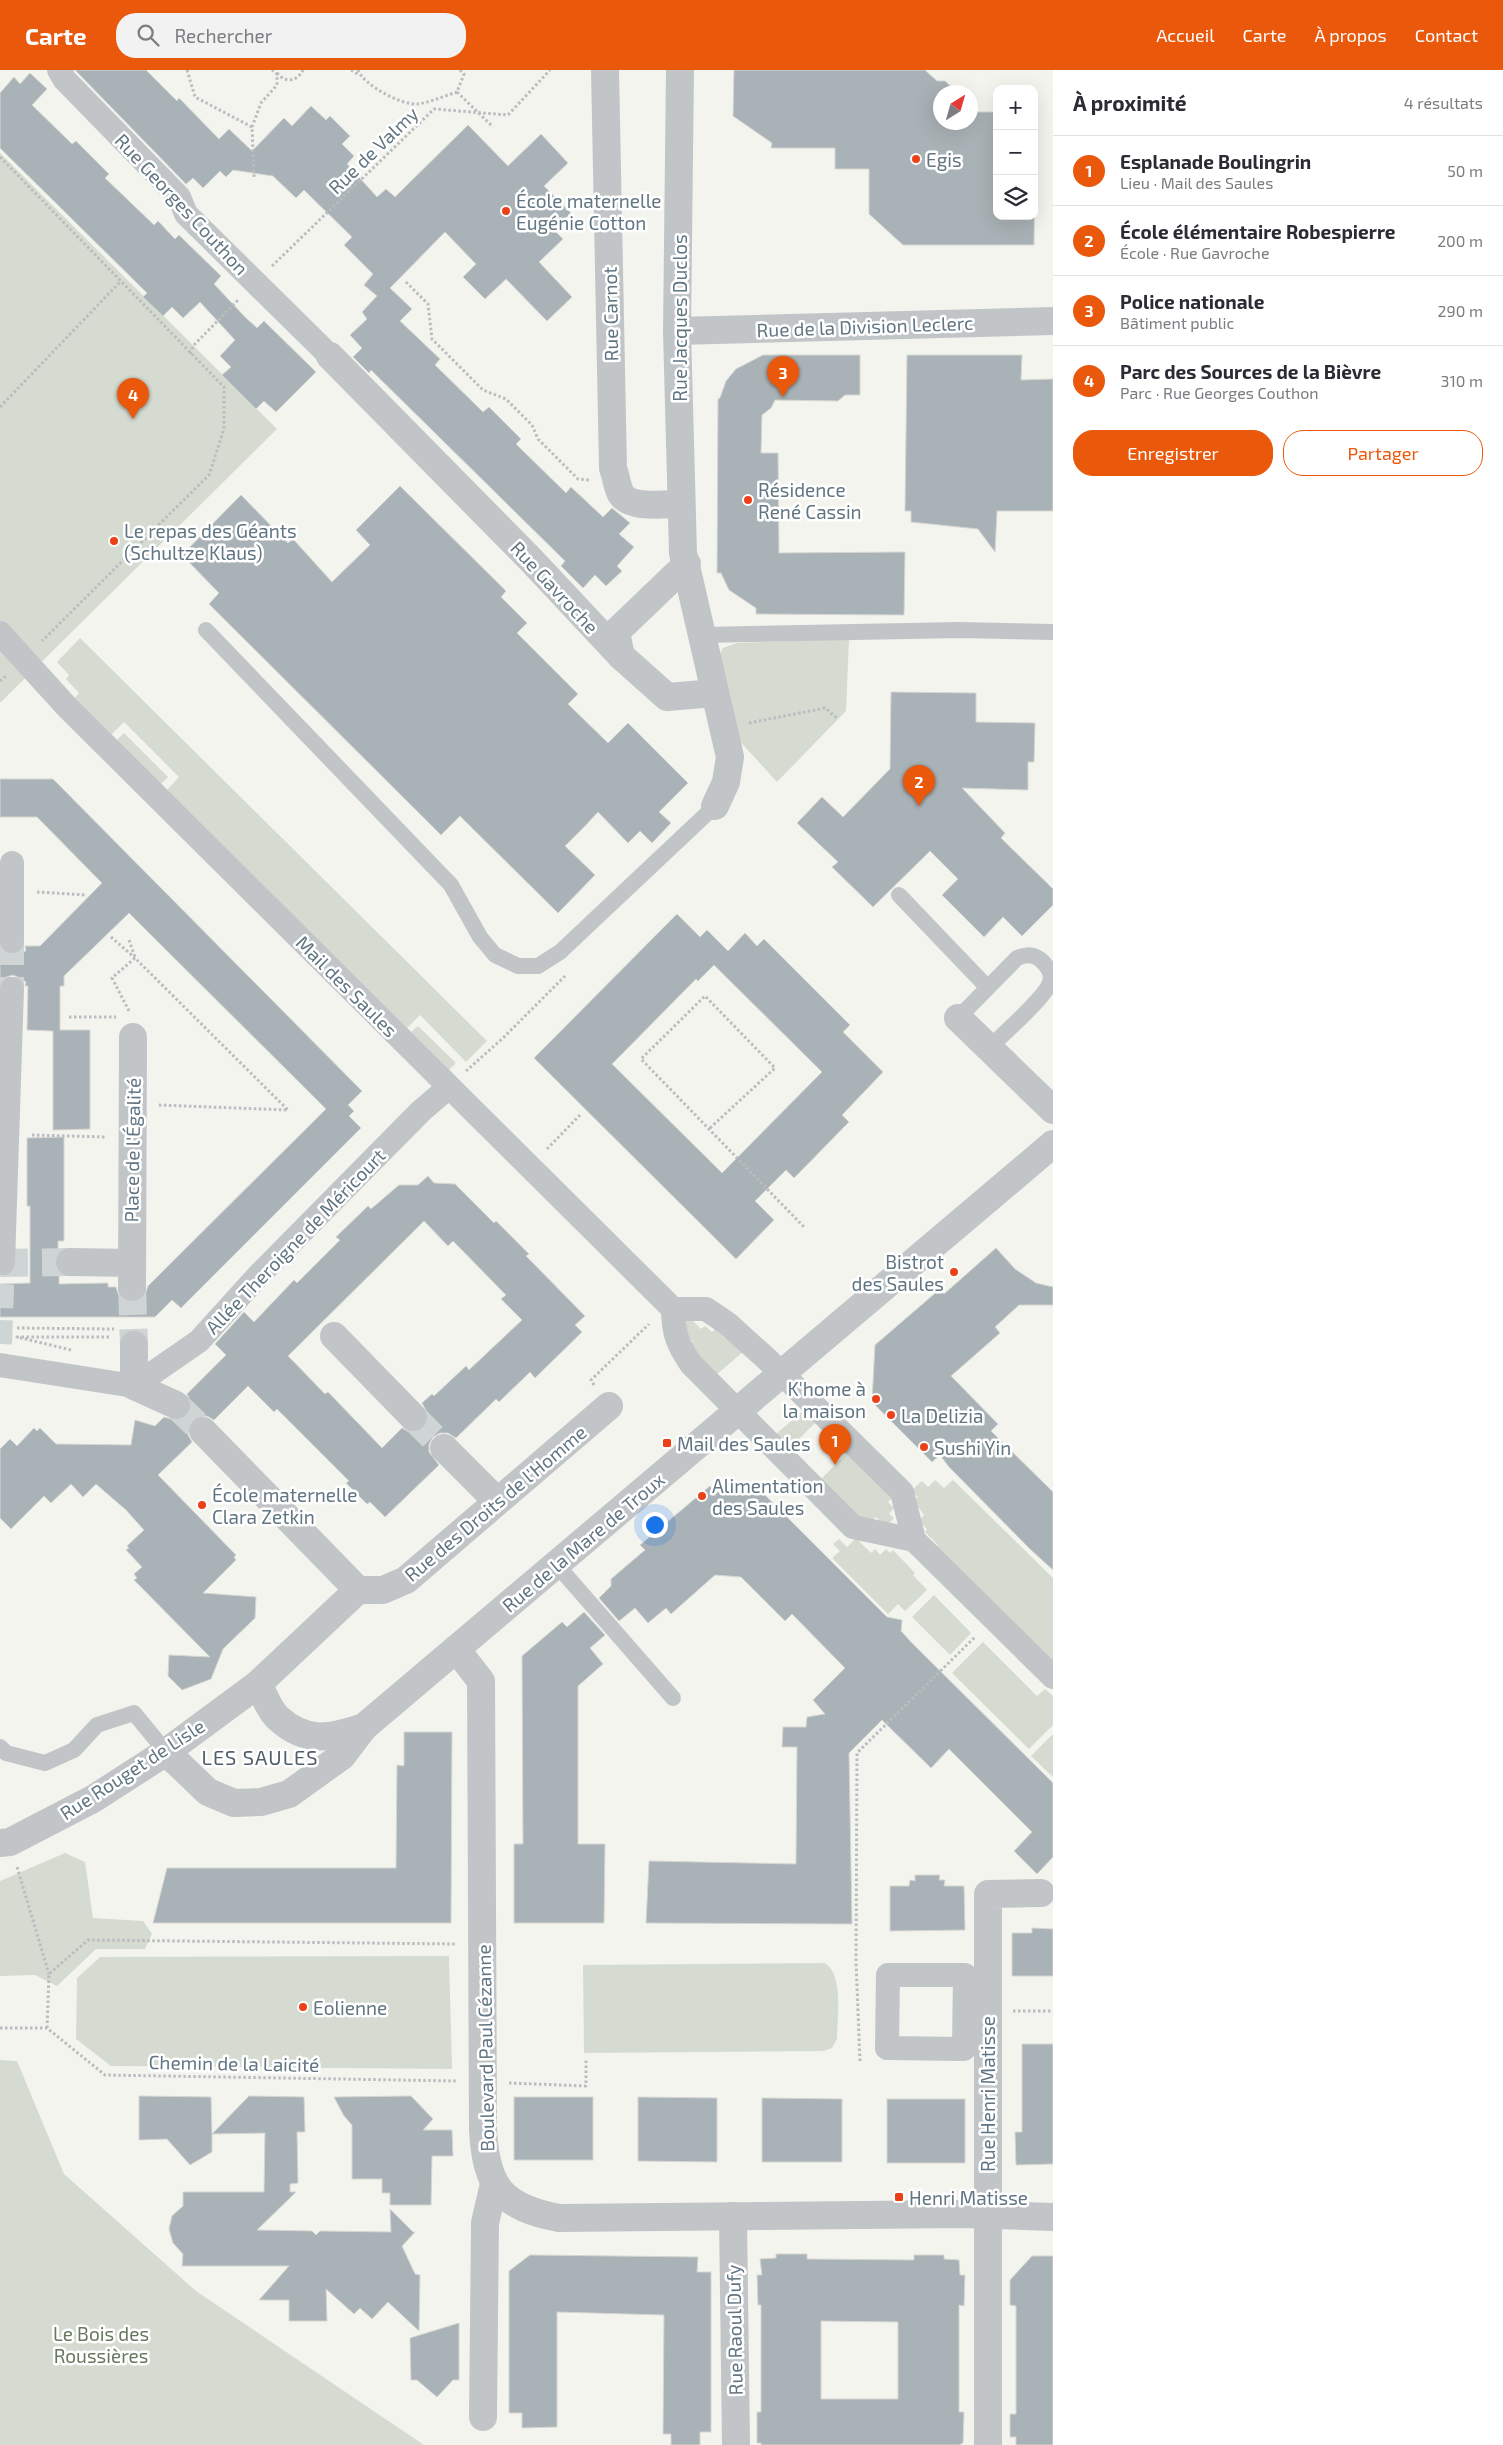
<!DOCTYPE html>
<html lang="fr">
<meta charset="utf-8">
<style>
:root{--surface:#fff;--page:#f2f2f3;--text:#2b2b33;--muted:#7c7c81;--line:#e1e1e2;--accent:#ea580c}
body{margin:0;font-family:"Exo 2",sans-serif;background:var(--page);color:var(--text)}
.controls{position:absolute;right:15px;top:15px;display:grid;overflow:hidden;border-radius:10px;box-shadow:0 5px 20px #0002}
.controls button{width:45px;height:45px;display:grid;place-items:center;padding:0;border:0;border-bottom:1px solid var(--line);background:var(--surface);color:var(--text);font:25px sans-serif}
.compass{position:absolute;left:933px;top:15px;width:45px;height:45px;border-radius:50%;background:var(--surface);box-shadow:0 5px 20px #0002;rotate:37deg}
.you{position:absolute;left:654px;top:1454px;width:18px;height:18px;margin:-12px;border:4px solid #fff;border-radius:50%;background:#1a73e8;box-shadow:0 0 0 8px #1a73e833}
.badge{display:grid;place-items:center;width:32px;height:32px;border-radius:50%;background:var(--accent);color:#fff;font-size:16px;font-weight:700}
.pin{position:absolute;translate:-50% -41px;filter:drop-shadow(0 1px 2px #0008)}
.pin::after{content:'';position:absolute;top:26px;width:18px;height:15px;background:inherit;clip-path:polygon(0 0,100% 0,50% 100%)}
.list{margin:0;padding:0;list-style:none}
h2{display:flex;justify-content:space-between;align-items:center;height:65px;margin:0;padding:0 20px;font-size:21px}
h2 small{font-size:16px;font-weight:400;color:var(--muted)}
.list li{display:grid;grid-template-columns:32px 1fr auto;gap:15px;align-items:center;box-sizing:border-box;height:70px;padding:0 20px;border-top:1px solid var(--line)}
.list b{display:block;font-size:19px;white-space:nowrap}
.list p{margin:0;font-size:16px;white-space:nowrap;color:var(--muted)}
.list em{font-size:16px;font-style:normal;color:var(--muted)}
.actions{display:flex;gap:10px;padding:15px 20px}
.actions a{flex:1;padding:11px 0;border:1px solid var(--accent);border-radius:20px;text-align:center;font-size:18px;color:var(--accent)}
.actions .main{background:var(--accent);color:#fff}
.icon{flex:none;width:28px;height:28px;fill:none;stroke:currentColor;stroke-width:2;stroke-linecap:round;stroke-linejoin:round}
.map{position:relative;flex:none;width:1053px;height:2375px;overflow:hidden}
header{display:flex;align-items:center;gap:30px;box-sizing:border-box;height:70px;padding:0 25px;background:var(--accent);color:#fff}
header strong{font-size:24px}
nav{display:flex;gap:28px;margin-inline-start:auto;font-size:18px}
.search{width:350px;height:45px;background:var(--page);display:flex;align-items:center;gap:12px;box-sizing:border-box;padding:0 18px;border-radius:20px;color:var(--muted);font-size:19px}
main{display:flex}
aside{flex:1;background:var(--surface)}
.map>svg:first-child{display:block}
.green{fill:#d5dbd0}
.building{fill:#a9b2b6;stroke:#d5d5d2;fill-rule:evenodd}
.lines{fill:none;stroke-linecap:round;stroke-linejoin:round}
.pedestrian-tunnel{stroke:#cfd4d4;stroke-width:24;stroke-dasharray:24 12;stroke-linecap:butt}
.minor-tunnel{stroke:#cfd4d4;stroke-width:28;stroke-dasharray:28 14;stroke-linecap:butt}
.path{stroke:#babdbf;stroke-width:3;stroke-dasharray:2.5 2.5;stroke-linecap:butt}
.service{stroke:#c1c5c8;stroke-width:16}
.pedestrian{stroke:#c1c5c8;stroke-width:24}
.minor{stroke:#c1c5c8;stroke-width:28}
.poi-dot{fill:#ec4118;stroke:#fff;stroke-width:2}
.labels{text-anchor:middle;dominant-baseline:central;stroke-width:5;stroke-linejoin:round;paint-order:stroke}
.street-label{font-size:19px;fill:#617582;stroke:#fff}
.poi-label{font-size:19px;fill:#617582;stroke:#fff;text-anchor:start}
.park-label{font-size:19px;fill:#667960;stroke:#fff}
.neighbourhood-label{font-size:20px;letter-spacing:1px;fill:#505e67;stroke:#fff}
</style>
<header>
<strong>Carte</strong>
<div class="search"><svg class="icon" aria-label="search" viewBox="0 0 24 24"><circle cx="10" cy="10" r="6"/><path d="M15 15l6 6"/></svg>Rechercher</div>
<nav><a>Accueil</a><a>Carte</a><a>À propos</a><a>Contact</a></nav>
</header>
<main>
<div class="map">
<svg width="1053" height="2375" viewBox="0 0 1053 2375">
<rect width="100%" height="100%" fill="#f4f4ef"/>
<g class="green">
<polygon points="0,83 277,359 0,633"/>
<polygon points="80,568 487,971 466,992 420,945 407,958 167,720 179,707 124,652 111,665 74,629 79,623 66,609 69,605 57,592"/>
<polygon points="849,569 846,641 777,712 735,666 718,587 723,578 737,573"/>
<polygon points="124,663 168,707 160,715 116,671"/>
<polygon points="418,956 456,993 449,1000 411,962"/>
<polygon points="687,1245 701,1259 705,1256 712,1262 716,1258 724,1267 728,1264 744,1281 715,1306 688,1276 693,1272 678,1254"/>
<polygon points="805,1339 817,1351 789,1379 775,1365"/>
<polygon points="848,1382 893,1427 888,1432 894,1438 889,1444 894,1448 886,1457 876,1447 870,1452 865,1447 861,1450 820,1410"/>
<polygon points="935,1410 944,1418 953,1410 1053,1508 1053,1592 936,1477 938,1475 925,1462 927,1459 919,1451 924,1445 914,1431 918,1427 911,1421 922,1411 928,1417"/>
<polygon points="856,1468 871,1483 875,1479 880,1485 886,1479 890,1483 893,1480 915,1503 913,1505 927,1520 905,1541 898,1534 888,1544 832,1488 840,1481 833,1474 839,1469 847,1477"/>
<polygon points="934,1525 971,1563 950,1585 912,1547"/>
<polygon points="983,1572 1037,1626 1045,1619 1053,1626 1053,1655 1029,1679 952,1603"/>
<polygon points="1053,1664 1053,1707 1031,1686"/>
<polygon points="65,1783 85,1792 93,1848 143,1851 152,1864 145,1879 96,1879 57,1916 35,1905 0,1906 0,1811"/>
<polygon points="449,1886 452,1999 111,1996 76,1969 77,1908 100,1887"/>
<path d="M825 1893C844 1905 837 1948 837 1969L832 1978 823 1981 584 1983 583 1895Z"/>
<polygon points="0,1990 17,1991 64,2104 196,2221 424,2375 0,2375"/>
</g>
<g class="building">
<polygon points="75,0 146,0 177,31 179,28 219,69 229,59 252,81 284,48 292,56 311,36 326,50 330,46 350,66 342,74 354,86 347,94 377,127 386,119 395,127 468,55 508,96 541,64 568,93 544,116 571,143 554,160 563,169 539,192 572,227 547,251 506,209 485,229 463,207 476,194 445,162 390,218 412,239 400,251 440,289 435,295 483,342 489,337 521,369 516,374 566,423 571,417 603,447 612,438 630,453 619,464 634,477 617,496 622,501 606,516 595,505 583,518 561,496 565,491 371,300 369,303 353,287 362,278 350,265 367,249 362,242 377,226 364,215 373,204 344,175 352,167 304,120 296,128 273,106 233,100 226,107 220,101 203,118 193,108 186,114"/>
<polygon points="734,0 925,0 937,11 945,11 957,22 940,22 940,52 970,52 970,36 976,42 997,42 997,146 1034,146 1035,75 1034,175 903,175 869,144 869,99 835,99 835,78 771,78 772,73 733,46"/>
<polygon points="30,3 47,19 32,35 72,74 76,71 109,104 105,108 154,155 158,151 175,169 179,165 221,206 214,214 245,247 257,258 264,251 316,302 276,342 264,331 256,339 222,305 231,297 220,286 235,270 200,232 183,248 172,237 163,246 143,227 147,223 0,78 0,23 14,7 20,14"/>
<polygon points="763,285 860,285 860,325 845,325 838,331 775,330 771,338 762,345 761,383 778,383 779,483 905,482 904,545 756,544 756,538 729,520 721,503 717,503 718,329 720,328 726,311 736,299"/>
<polygon points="907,285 1022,285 1021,310 1053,309 1053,441 997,441 995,482 978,459 911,452 911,441 905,441"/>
<polygon points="400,416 506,521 501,527 527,553 517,563 578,624 568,634 608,673 628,653 688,713 659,742 671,753 652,773 640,761 628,773 598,742 584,757 565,776 595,805 558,843 460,746 441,765 209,534 219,523 182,485 241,425 288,473 293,469 332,512 370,475 356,460"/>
<polygon points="891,622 976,623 976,652 1035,653 1034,692 1028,692 1028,720 962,718 1005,763 1001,768 1053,819 1053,835 1022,866 1003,847 984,867 942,825 958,809 930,781 873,837 832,797 838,792 797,753 822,727 843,747 890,699"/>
<polygon points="0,709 53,709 362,1021 348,1035 354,1041 349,1046 361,1058 181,1238 172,1230 155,1247 0,1247 0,1214 30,1213 30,1136 27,1136 27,1068 64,1067 64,1171 58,1171 58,1182 54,1191 59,1202 59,1214 108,1213 108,1217 116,1217 118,1224 124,1230 132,1233 139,1231 145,1225 148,1216 326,1039 129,843 64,906 64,916 60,916 60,960 90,960 90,1059 53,1060 53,961 27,960 28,916 25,916 26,912 20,908 13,905 6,907 0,912 0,881 12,885 26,881 25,876 40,876 102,813 37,747 0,747"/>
<path d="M677 844 700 867 707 860 728 881 745 863 757 876 764 869 850 955 843 962 883 1002 842 1045 849 1052 794 1108 786 1100 755 1131 774 1150 736 1189 534 988ZM714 895 822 1002 722 1103 612 994 696 909 698 911Z"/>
<path d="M428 1106 434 1113 455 1114 494 1153 496 1151 529 1184 526 1186 585 1246 575 1255 582 1262 535 1308 530 1302 499 1332 496 1329 456 1368 448 1363H440L433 1367 429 1374V1382L439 1395 385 1447 370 1432 367 1434 346 1413 349 1411 277 1339 274 1342 248 1316 214 1350 207 1346H199L192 1350 188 1357V1365L192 1372 158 1405 236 1485 234 1487 236 1490 203 1523 256 1527 255 1548 223 1579 211 1609 182 1620 168 1606 169 1585 210 1587 134 1510 137 1508 134 1504 142 1497 126 1480 129 1478 127 1476 144 1460 126 1440 96 1414 83 1427 71 1414 51 1433 44 1426 11 1459 0 1448V1379L10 1369 17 1376 34 1358 37 1361 40 1358 56 1374 131 1375 135 1350 155 1356 164 1347 177 1351 185 1348 190 1342 192 1334 187 1324 226 1285 215 1274 244 1242 254 1252 294 1210 297 1213 340 1170 336 1167 368 1136 371 1139 399 1115H418ZM424 1151 448 1176 453 1171 506 1225 501 1229 522 1250 469 1300 466 1296 434 1326 432 1324 422 1333 428 1344V1352L424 1358 417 1362H409L402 1358 382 1378 328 1322 325 1324 288 1286Z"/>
<polygon points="996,1178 1015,1199 1036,1213 1053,1217 1053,1235 1019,1235 995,1257 1000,1263 951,1306 998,1354 991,1361 1053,1422 1053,1500 1030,1479 949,1397 940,1385 932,1392 872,1332 875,1275 940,1219 944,1224"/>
<polygon points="710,1416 715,1422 752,1424 757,1417 887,1547 902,1550 901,1561 911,1572 1053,1713 1053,1787 1037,1804 1014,1781 1032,1762 949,1679 931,1698 882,1650 849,1683 852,1854 646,1853 649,1791 796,1794 797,1677 782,1677 783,1657 806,1657 807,1647 825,1644 813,1630 845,1598 792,1544 785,1551 741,1507 715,1505 671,1544 666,1538 648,1553 635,1538 619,1551 599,1528 611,1516 611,1509 645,1480 640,1475"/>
<polygon points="584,1542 605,1565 590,1578 603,1594 578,1616 578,1774 605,1774 604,1853 514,1853 514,1774 523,1774 522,1586 562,1552 567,1557"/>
<polygon points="404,1662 452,1662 451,1853 153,1853 167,1798 396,1798 397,1695 404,1696"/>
<polygon points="915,1805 940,1805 939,1810 945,1810 944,1816 964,1816 965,1860 890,1861 890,1816 909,1816 910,1810 915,1811"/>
<polygon points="1032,1858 1053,1859 1053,1906 1012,1906 1012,1863 1032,1863"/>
<polygon points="1022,1974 1053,1974 1053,2094 1016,2095 1015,2062 1022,2062"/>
<polygon points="139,2026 211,2027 212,2064 249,2026 304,2027 305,2062 297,2062 298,2113 290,2114 290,2122 296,2122 257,2160 312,2161 316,2165 320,2161 391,2162 390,2139 413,2162 415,2162 402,2176 415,2204 420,2205 419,2261 388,2232 372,2249 360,2238 354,2244 326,2219 327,2251 289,2251 289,2230 259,2230 289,2196 182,2196 183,2184 173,2173 169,2159 172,2146 183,2136 183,2122 264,2122 265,2063 212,2064 212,2082 190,2095 167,2069 139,2070"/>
<polygon points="411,2026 433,2049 423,2060 452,2060 453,2086 432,2086 431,2135 390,2135 390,2123 382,2123 382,2109 352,2109 352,2055 344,2046 334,2027"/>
<rect x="514" y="2027" width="79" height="63"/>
<polygon points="638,2027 717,2028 717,2092 638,2091"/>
<polygon points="762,2028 842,2029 842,2092 762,2092"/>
<rect x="887" y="2029" width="78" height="64"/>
<path d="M776 2184H807V2189L914 2190V2185H944V2189L959 2190 960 2205H965L964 2236 959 2235V2342H964L963 2373 959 2375H761V2373H757V2342H761V2235H758L757 2205H762L760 2189 776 2188ZM821 2251 898 2252V2329H821Z"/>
<polygon points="530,2185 698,2187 697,2202 711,2202 711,2362 700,2362 700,2375 671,2375 671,2364 663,2364 664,2245 557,2242 557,2357 522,2358 522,2343 509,2343 509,2201"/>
<polygon points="1032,2186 1053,2186 1053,2375 1016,2375 1016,2367 1010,2367 1010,2344 1016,2344 1016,2236 1010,2235 1010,2210"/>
<polygon points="459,2253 459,2310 453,2310 437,2327 417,2310 411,2310 410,2268"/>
</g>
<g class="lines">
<g class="pedestrian-tunnel">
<polyline points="12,871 12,919"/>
<polyline points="0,1274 3,1193"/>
</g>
<g class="minor-tunnel">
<polyline points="0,1193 70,1192"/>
<polyline points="132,1217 134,1275"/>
<polyline points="176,1335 203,1361"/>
<polyline points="413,1347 444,1378"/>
</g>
<g class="path">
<polyline points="187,0 195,27 252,57 254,107"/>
<polyline points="351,0 359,5"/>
<path d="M358 0C363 15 403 36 418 34 431 32 444 26 457 22"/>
<polyline points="460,0 464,4 457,22 493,57"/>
<path d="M277 3C285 13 297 12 303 0"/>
<polyline points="252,57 261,33 277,15 277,4 272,0"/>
<polyline points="0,87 224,317 224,359 209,405 42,571"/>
<polyline points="272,196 434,39 508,45 550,0"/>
<polyline points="406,212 428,234 432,269 483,320 506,329 532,355 538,369 578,409 590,410"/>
<polyline points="190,284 193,276 239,229"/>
<polyline points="0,337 121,211"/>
<polyline points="0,611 7,605"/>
<polyline points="749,653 825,638 838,649"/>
<polyline points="37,822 86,825"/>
<polyline points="111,867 135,888"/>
<polyline points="129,870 135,887"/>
<polyline points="129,941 112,908 135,888 288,1040 158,1035"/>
<polyline points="69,947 116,947"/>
<polyline points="466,1001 503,968 565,906"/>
<polyline points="710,1058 775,998 705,926 641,989 804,1157"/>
<polyline points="32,1065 106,1067"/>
<polyline points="547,1079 581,1044"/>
<polyline points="17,1258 114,1259"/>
<polyline points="71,1280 17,1267 110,1267"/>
<polyline points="594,1315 591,1310 649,1254"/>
<polyline points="17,1797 49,1904"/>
<polyline points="1013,1941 1053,1941"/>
<polyline points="0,1958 47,1958 105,2005 457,2011"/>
<polyline points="47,1958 49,1904 88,1870 457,1874"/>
<polyline points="860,1991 856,1892 857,1683 976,1566"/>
<polyline points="509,2013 586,2016 586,1990"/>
</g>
<g class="service">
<polyline points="206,560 451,815 480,867 495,885 518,896 538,896 560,882 715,736"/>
<polyline points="703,565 959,560 1053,562"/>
<polyline points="899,825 987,917"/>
<path d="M958 948 1017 888C1027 884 1034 884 1042 891 1048 897 1053 904 1050 912 1047 926 1001 966 989 978"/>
<polyline points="556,1494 673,1628"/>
<polyline points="0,1677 6,1683 45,1693 74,1680 97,1655 134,1643 166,1682"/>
</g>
<g class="pedestrian">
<polyline points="59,0 65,10 179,127 186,144 330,286"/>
<path d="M0 563 67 637 673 1239C673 1263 678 1275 691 1294L853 1457 914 1470"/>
<polyline points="12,871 12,793"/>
<polyline points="3,1193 12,919"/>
<polyline points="673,1239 706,1239 728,1254 770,1292 902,1422 914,1470 1053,1607"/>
<polyline points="0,1295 134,1316 199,1271 258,1206 421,1041 449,1017"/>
<polygon points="888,1905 965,1905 964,1979 887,1978"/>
</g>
<g class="minor">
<path d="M605 0 613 398C616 406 617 417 621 424 630 439 666 434 681 434"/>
<polyline points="680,0 677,261 683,483 730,687 726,712 715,736"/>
<polyline points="677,261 1053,251"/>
<polyline points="330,286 532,491 621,586 667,627 715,623"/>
<polyline points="621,586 616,562 687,494"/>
<polyline points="958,948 1053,1040"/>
<polyline points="70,1192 131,1193"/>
<polyline points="132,1217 133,967"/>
<polyline points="334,1266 413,1347"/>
<polyline points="134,1275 134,1316 176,1335"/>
<polyline points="203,1361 358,1520 383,1520 406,1510 609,1336"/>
<polyline points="444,1378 497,1431"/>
<path d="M456 1579 481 1611 483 2060C486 2117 502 2137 559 2148L962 2144 1053 2147"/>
<path d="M258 1614C264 1624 269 1640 278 1648 306 1674 331 1668 364 1657"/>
<polyline points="166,1682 208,1722 234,1733 261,1732 289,1724 342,1686 364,1657 1053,1074"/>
<polyline points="0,1773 10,1772 93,1729 166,1682 258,1614 358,1520"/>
<polyline points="733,2146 736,2375"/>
<polyline points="483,2347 485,2153 494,2114"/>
<polyline points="988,2375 988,1824 1041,1823"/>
</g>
</g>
<g class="poi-dot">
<circle cx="916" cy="89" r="5"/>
<circle cx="506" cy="141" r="5"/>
<circle cx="748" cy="430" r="5"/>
<circle cx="114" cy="471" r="5"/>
<circle cx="954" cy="1202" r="5"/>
<circle cx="876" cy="1329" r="5"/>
<circle cx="891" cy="1345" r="5"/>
<rect x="662" y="1368" width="10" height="10" rx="2.5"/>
<circle cx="924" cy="1377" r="5"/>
<circle cx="702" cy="1426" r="5"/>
<circle cx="202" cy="1435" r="5"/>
<circle cx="303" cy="1937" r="5"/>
<rect x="894" y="2122" width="10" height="10" rx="2.5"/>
</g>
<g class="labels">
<g class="street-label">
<text transform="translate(373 80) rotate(-44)">Rue de Valmy</text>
<text transform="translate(182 134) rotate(47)">Rue Georges Couthon</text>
<text transform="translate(610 244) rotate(-91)">Rue Carnot</text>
<text transform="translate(679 248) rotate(-90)">Rue Jacques Duclos</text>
<text transform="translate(865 256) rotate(-2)">Rue de la Division Leclerc</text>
<text transform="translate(555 517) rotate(47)">Rue Gavroche</text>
<text transform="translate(347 916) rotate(45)">Mail des Saules</text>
<text transform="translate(132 1080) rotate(-89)">Place de l'Égalité</text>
<text transform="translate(295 1171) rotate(-46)">Allée Theroigne de Méricourt</text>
<text transform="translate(495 1433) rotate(-40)">Rue des Droits de l'Homme</text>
<text transform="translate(583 1472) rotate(-40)">Rue de la Mare de Troux</text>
<text transform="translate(132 1699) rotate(-33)">Rue Rouget de Lisle</text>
<text transform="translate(485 1978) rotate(-91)">Boulevard Paul Cézanne</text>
<text transform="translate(234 1993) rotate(1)">Chemin de la Laicité</text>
<text transform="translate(987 2024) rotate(-90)">Rue Henri Matisse</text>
<text transform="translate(734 2260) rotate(-91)">Rue Raoul Dufy</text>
</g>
<g class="poi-label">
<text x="926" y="89">Egis</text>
<text x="516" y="130">École maternelle<tspan x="516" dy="22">Eugénie Cotton</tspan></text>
<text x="758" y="419">Résidence<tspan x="758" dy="22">René Cassin</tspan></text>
<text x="124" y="460">Le repas des Géants<tspan x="124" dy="22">(Schultze Klaus)</tspan></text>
<text x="944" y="1191" text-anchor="end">Bistrot<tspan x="944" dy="22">des Saules</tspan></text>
<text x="866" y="1318" text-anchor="end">K'home à<tspan x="866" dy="22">la maison</tspan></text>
<text x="901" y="1345">La Delizia</text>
<text x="677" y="1373">Mail des Saules</text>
<text x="934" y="1377">Sushi Yin</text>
<text x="712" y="1415">Alimentation<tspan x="712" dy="22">des Saules</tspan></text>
<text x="212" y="1424">École maternelle<tspan x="212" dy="22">Clara Zetkin</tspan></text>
<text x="313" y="1937">Eolienne</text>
<text x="909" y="2127">Henri Matisse</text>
</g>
<g class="park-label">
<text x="101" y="2263">Le Bois des<tspan x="101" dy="22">Roussières</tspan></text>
</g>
<g class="neighbourhood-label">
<text x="260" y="1687">LES SAULES</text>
</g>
</g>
</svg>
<div class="controls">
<button>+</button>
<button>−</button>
<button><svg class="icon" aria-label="layers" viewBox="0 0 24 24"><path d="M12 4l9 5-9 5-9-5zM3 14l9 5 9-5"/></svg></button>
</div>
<svg class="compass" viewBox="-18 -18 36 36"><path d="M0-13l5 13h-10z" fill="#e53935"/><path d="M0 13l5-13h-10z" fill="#7c7c81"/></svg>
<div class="you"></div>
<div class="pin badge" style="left:835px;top:1395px">1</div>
<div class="pin badge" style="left:919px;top:736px">2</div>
<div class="pin badge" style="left:783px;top:327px">3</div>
<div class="pin badge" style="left:133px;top:349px">4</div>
</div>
<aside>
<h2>À proximité<small>4 résultats</small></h2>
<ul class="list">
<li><span class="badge">1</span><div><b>Esplanade Boulingrin</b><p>Lieu · Mail des Saules</p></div><em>50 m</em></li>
<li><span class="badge">2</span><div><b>École élémentaire Robespierre</b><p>École · Rue Gavroche</p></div><em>200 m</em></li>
<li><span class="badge">3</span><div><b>Police nationale</b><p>Bâtiment public</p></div><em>290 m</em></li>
<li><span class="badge">4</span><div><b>Parc des Sources de la Bièvre</b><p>Parc · Rue Georges Couthon</p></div><em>310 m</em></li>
</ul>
<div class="actions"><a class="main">Enregistrer</a><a>Partager</a></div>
</aside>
</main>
